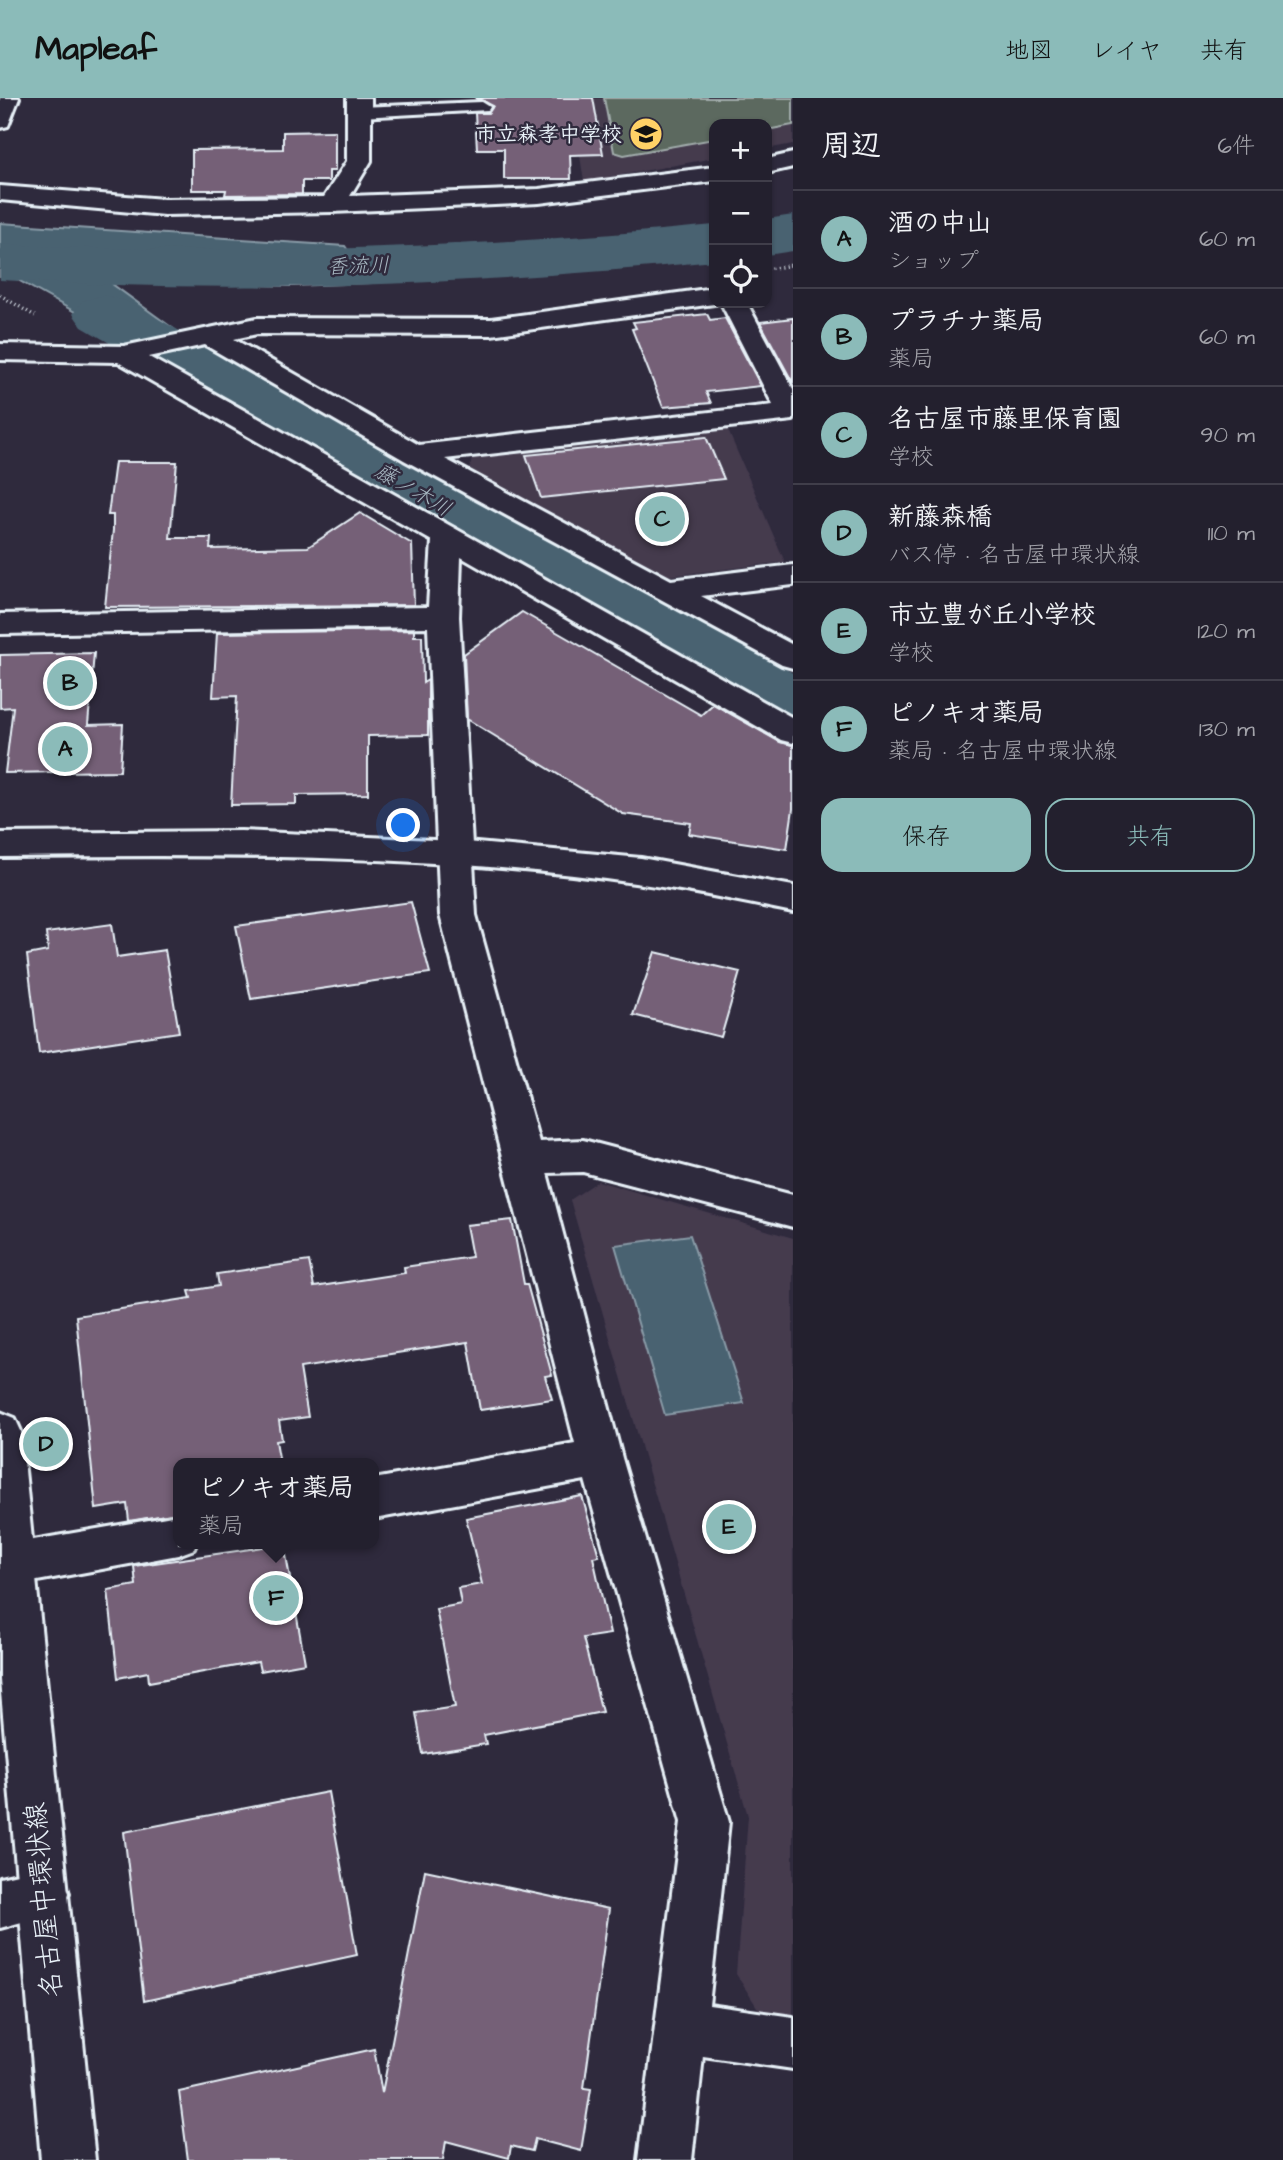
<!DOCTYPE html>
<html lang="ja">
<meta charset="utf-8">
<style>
:root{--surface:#23202e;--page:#2b2836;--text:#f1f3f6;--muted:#a3a3aa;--line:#403e4a;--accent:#8bbbb9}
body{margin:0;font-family:"Architects Daughter","Klee One",sans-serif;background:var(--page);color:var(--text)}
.controls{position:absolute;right:21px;top:21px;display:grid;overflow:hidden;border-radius:14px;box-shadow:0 2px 5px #0004}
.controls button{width:63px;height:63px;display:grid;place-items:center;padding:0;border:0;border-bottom:2px solid var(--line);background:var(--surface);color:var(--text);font:35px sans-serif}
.you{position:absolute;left:404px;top:728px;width:24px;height:24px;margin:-18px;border:5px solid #fff;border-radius:50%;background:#1a73e8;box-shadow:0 0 0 10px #1a73e833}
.badge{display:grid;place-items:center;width:46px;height:46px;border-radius:50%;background:var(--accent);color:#111;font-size:23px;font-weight:700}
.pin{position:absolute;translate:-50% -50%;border:4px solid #fff;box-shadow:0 2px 7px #0006}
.popup{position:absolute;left:173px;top:1360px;width:206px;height:91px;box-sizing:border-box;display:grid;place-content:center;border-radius:14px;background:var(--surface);filter:drop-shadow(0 2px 5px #0005);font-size:23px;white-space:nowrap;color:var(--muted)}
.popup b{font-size:26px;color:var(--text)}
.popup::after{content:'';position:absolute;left:50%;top:100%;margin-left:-14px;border:14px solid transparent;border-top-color:var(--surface)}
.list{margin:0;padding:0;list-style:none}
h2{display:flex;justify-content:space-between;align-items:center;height:91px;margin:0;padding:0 28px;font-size:30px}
h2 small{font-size:23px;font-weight:400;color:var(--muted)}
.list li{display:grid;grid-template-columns:46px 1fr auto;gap:21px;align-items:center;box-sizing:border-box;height:98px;padding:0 28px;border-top:2px solid var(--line)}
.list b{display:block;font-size:26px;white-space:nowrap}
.list p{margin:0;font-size:23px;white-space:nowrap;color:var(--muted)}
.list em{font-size:23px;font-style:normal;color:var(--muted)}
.actions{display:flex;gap:14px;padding:21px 28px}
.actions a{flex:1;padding:16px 0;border:2px solid var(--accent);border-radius:21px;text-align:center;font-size:24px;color:var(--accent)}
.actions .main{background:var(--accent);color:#111}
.icon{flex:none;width:38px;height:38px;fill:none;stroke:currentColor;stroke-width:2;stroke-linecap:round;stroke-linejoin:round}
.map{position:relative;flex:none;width:793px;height:2062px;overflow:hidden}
header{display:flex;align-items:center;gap:42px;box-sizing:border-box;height:98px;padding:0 35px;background:var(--accent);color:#111}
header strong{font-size:33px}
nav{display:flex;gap:38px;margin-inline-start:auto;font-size:24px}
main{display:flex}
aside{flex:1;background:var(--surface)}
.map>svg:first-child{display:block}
.built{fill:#443a4e}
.green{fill:#5b695f;stroke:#a2adac;stroke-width:2}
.water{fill:#496271;stroke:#899ba7;stroke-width:2}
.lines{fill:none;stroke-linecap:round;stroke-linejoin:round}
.river{fill:#496271;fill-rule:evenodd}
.building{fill:#756077;stroke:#e8f1f8;stroke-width:2}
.service-casing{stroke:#e8f1f8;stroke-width:6}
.minor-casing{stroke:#e8f1f8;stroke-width:6}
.tertiary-casing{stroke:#e8f1f8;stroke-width:6}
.primary-casing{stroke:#e8f1f8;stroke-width:6}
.path{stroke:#e8f1f8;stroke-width:3.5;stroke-dasharray:1 3.5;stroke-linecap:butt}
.service{fill:#2f2a3d;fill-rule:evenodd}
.minor{fill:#2f2a3d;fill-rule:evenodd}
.tertiary{fill:#2f2a3d;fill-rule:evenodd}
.primary{fill:#2f2a3d;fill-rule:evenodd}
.labels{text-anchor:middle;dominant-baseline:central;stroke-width:5;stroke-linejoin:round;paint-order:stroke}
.far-poi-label{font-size:21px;font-weight:bold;fill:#e8f1f8;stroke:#2f2a3d;text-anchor:end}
.far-water-label{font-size:21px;font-style:italic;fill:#a8b8c2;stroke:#2f2a3d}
.near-street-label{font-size:28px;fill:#e8f1f8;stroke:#2f2a3d}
</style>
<header>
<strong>Mapleaf</strong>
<nav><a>地図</a><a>レイヤ</a><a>共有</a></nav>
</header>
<main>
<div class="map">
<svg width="793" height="2062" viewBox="0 0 793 2062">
<rect width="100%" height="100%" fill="#2f2a3d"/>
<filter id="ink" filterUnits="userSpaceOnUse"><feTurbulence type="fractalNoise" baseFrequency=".0143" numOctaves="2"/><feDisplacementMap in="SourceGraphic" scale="14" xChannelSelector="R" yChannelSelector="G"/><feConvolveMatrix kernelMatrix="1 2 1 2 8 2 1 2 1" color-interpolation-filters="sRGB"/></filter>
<g filter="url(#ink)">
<g class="built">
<polygon points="571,0 793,0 793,46 767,51 767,26 714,26 714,60 584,84"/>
<polygon points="727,330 785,464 669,478 474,379 470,370 472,360 487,356"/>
<polygon points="598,1083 793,1140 793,1921 762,1917 736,1876 748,1718 570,1102"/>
</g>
<polygon class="green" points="604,0 793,0 793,27 767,32 767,26 714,26 714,41 624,57 614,54"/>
<g class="water">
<polygon points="0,125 345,148 371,185 291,188 108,183 226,269 200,284 16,181 0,179"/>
<polygon points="690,1137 744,1305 665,1317 615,1147"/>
</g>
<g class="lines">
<g class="river">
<polygon points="793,117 793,153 767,157 767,121"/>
<path d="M714 127V163C476 187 239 196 0 182V146C239 159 476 150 714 127Z"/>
<polygon points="104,197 126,203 793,575 793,633 766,626 82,229 73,216 82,203"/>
</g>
</g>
<g class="building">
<polygon points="475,0 593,0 603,56 570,57 571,81 504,81 504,51 477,51 475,15 488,15 493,8"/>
<polygon points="335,33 335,73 329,73 329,83 302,83 302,96 225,97 226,92 192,92 192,52 283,51 283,34"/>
<polygon points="707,216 710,222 725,220 761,288 706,294 711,305 663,309 632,231 636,230 633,224"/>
<polygon points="793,220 793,285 760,224"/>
<polygon points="706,339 724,381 541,400 526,357"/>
<polygon points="115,364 177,364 170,440 211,440 210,451 308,449 360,415 412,446 414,507 105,509 113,432 113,417 108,417"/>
<polygon points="522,514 701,617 713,606 780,644 793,647 793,711 787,751 689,736 691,725 623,716 467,621 464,556"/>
<polygon points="414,532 414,538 422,538 423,585 428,582 428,637 368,638 368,696 296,697 296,706 231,707 237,598 213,599 217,535"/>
<polygon points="94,555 88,627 123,626 120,673 5,675 13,609 0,610 0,557"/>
<polygon points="411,804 430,875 251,901 236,828"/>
<polygon points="112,826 117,859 165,852 179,934 39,955 27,857 48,853 46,835"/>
<polygon points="655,854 740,874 721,939 633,917"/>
<polygon points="512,1122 524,1186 527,1186 552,1277 545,1278 552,1301 480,1312 468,1244 300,1270 308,1319 279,1323 282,1342 276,1343 280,1365 178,1365 178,1415 129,1423 127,1406 96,1411 76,1218 191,1200 189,1193 219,1188 217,1176 309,1163 314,1189 405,1175 404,1169 472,1159 466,1127"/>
<polygon points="582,1398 599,1458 593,1459 610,1536 583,1540 602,1614 484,1637 486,1646 423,1656 416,1615 455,1609 436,1511 461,1506 458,1490 482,1486 466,1420"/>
<polygon points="284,1446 305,1565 260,1573 258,1564 149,1584 148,1574 118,1580 108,1492 136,1487 134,1468"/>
<polygon points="328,1694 357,1857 144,1903 124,1734"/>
<polygon points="425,1772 609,1811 584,1990 591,1991 581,2053 535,2041 532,2053 511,2048 509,2060 446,2043 443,2062 188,2062 179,1994 374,1951 382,1995"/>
</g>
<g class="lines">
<defs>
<polygon id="service" points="482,4 490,9 488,12 360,19 352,14 360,9"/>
<g id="minor">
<polygon points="347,0 371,0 371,63 350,98 539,91 714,69 714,83 539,105 332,114 164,117 0,102 0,88 164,101 324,99 347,63"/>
<polygon points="793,55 793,69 767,75 767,61"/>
<polygon points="714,190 714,205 719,205 714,206 491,237 257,236 234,241 419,347 773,307 721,205 747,205 793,291 793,322 445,361 671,482 793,467 793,487 701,498 793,547 793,570 782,567 404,362 205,247 149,259 793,620 793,645 781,642 461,459 459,519 476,817 539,1044 583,1042 793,1097 793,1129 583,1074 547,1075 622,1360 729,1724 709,1907 793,1919 793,1971 703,1958 692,2062 638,2062 681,1724 585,1382 374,1421 374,1381 575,1345 440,817 428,529 0,536 0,516 428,509 432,443 118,264 0,262 0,246 124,248 257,220 491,221"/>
<polygon points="178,1417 178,1446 196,1446 194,1451 178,1457 10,1488 0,1484 0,1450 10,1446"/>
<polygon points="44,1770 62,1777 69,1795 62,1813 0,1830 0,1780"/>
</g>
<path id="tertiary" d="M241 733 455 743 641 760 793 788V814C743 804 692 793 642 786 430 755 213 757 0 759V735Z"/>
<g id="primary">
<polygon points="0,0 19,0 8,28 0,30"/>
<polygon points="0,1314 15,1320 21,1333 95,2062 41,2062 0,1582"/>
</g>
</defs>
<use href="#service" class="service-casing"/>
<use href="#minor" class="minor-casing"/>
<use href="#tertiary" class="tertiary-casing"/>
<use href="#primary" class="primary-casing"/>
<g class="path">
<polyline points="767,171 793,167"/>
<polyline points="0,197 35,218"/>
</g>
<use href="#service" class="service"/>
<use href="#minor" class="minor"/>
<use href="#tertiary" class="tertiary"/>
<use href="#primary" class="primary"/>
</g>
</g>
<defs>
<symbol id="school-disc" viewBox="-11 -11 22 22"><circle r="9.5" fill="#ffd166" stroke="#2f2a3d"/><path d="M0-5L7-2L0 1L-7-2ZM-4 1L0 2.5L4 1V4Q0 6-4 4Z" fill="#111"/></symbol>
</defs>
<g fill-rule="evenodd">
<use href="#school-disc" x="627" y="17" width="38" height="38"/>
</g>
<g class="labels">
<g class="far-poi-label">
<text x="622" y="36">市立森孝中学校</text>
</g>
<g class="far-water-label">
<text transform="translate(358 168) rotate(-2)">香流川</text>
<text transform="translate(413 392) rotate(30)">藤ノ木川</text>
</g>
<g class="near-street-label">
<text transform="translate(44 1802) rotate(-95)">名古屋中環状線</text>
</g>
</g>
</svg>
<div class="controls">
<button>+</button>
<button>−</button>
<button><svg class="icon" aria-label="locate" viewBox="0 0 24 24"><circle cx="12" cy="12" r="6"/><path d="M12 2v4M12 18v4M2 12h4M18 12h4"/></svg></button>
</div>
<div class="you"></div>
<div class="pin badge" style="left:65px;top:651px">A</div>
<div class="pin badge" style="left:70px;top:585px">B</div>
<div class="pin badge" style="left:662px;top:421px">C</div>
<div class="pin badge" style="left:46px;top:1346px">D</div>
<div class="pin badge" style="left:729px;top:1429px">E</div>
<div class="pin badge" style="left:276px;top:1500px">F</div>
<div class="popup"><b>ピノキオ薬局</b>薬局</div>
</div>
<aside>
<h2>周辺<small>6件</small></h2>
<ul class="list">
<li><span class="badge">A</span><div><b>酒の中山</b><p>ショップ</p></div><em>60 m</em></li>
<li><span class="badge">B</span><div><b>プラチナ薬局</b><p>薬局</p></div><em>60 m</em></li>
<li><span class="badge">C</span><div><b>名古屋市藤里保育園</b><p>学校</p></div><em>90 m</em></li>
<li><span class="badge">D</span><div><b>新藤森橋</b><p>バス停 · 名古屋中環状線</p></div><em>110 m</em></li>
<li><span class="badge">E</span><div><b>市立豊が丘小学校</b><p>学校</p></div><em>120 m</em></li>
<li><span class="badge">F</span><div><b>ピノキオ薬局</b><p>薬局 · 名古屋中環状線</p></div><em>130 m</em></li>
</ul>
<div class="actions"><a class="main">保存</a><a>共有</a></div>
</aside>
</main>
